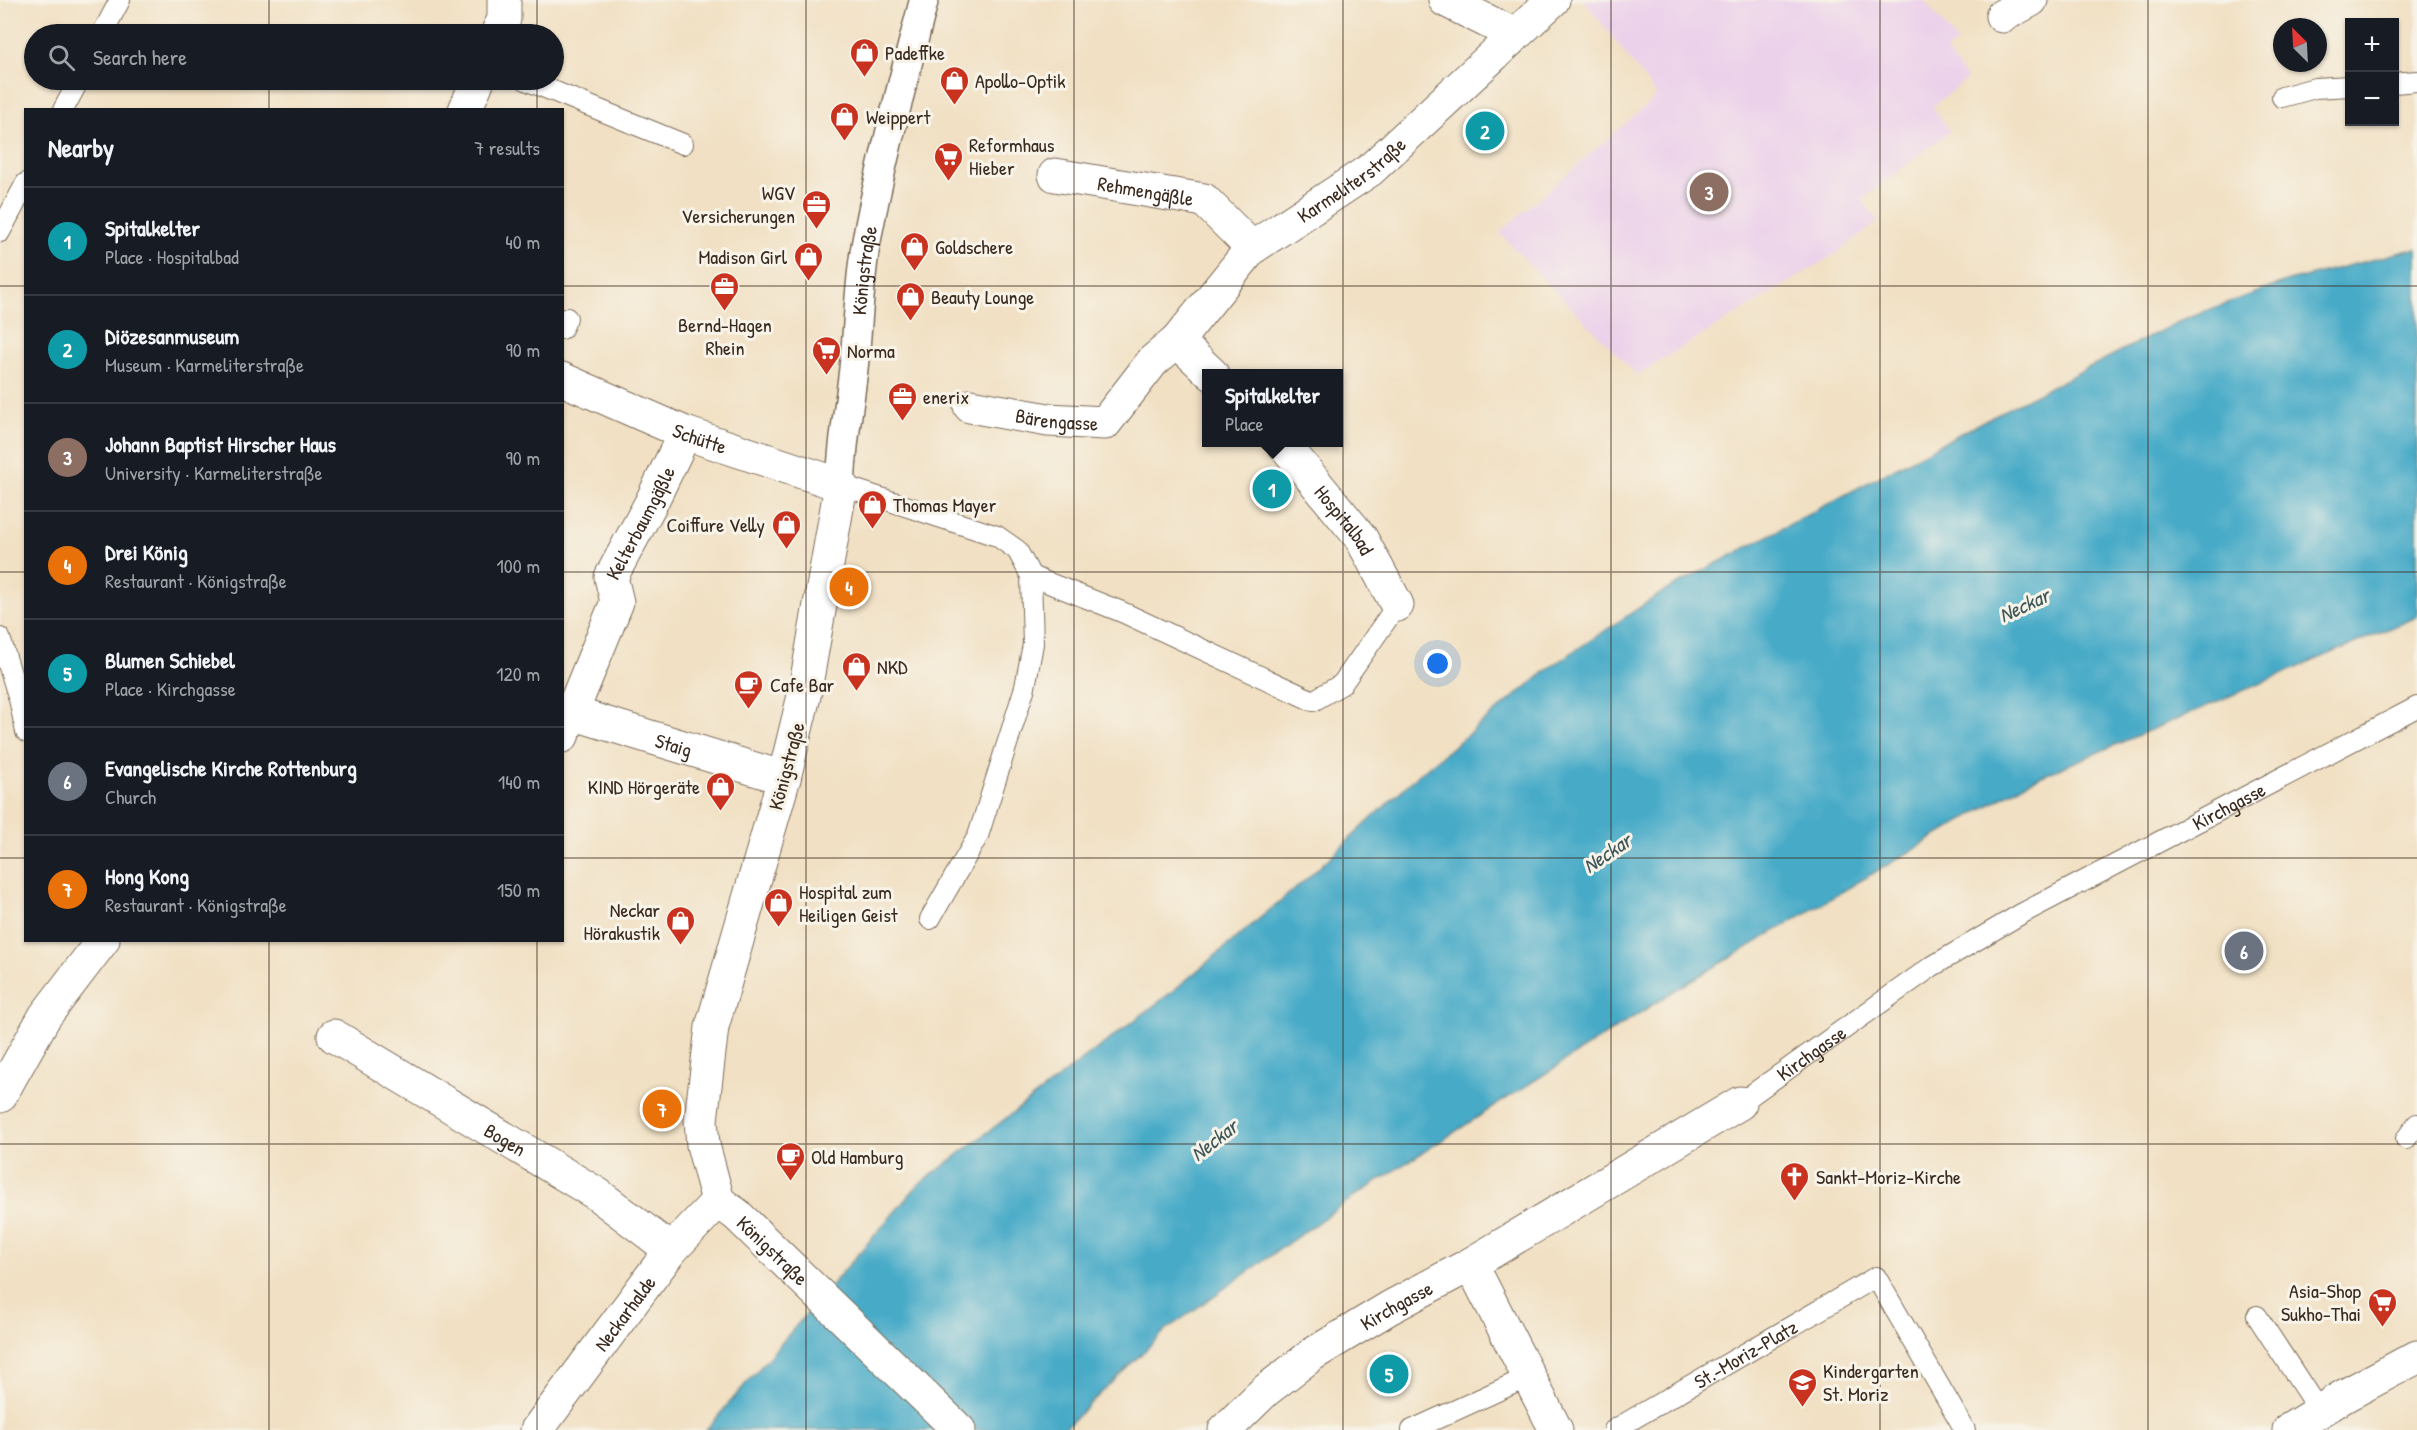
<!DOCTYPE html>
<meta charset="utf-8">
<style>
:root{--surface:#171b24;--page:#20242c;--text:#f1f3f6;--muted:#9ea1a6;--line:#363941;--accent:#0b8043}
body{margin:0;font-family:"Patrick Hand",sans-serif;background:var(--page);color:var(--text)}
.controls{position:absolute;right:18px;top:18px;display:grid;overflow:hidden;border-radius:0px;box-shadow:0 2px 4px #0004}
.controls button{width:54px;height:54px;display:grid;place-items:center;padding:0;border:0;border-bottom:2px solid var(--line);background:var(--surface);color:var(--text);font:30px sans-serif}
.compass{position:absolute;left:2273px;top:18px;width:54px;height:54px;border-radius:50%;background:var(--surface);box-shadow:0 2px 4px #0004;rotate:336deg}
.you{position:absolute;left:1438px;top:664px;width:21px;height:21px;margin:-15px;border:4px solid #fff;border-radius:50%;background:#1a73e8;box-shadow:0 0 0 9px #1a73e833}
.badge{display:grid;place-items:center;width:39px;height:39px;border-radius:50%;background:var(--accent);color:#fff;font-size:20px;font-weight:700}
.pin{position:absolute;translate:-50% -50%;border:3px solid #fff;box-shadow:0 2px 6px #0006}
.popup{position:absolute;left:1202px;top:369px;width:141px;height:78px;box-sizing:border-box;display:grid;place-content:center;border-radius:0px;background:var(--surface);filter:drop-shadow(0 2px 4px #0005);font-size:20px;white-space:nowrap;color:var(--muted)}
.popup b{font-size:22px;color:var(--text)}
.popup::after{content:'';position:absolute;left:50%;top:100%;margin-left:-12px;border:12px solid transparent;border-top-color:var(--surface)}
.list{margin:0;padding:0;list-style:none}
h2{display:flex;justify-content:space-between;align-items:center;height:78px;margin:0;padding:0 24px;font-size:26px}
h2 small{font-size:20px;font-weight:400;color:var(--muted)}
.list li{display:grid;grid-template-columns:39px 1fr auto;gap:18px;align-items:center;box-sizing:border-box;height:108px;padding:0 24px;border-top:2px solid var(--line)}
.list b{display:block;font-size:22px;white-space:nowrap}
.list p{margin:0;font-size:20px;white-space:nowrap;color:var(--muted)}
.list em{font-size:20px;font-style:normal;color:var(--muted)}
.icon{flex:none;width:33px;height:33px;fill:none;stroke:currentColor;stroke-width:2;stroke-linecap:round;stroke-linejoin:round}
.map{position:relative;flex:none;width:2417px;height:1430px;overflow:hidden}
.search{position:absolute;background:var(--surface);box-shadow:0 2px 4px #0004;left:24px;top:24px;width:540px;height:66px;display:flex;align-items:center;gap:15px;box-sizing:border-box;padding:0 21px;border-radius:33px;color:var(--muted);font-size:22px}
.panel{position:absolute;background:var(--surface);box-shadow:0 2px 4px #0004;left:24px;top:108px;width:540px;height:834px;border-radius:0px}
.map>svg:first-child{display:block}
.built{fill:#ecd1ea}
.water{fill:#47aac7;stroke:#416a72;stroke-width:1.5}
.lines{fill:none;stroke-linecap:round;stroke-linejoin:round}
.service-casing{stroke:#7b6a58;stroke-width:22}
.pedestrian-casing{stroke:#7b6a58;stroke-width:31}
.minor-casing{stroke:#7b6a58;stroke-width:35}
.tertiary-casing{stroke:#7b6a58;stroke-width:35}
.service{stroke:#fff;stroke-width:20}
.pedestrian{stroke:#fff;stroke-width:28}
.minor{stroke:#fff;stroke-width:33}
.tertiary{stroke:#fff;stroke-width:33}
.grid{fill:none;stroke:#3b2a1e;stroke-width:1.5;stroke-opacity:0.55}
.labels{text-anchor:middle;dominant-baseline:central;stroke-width:6;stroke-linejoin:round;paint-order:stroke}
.poi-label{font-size:20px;fill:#3b2a1e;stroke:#f7f3e8;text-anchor:start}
.street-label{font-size:20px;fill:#3b2a1e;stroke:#f7f3e8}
.water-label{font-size:21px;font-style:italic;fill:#3f5759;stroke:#f7f3e8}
</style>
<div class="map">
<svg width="2417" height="1430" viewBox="0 0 2417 1430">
<rect width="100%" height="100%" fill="#f7f3e8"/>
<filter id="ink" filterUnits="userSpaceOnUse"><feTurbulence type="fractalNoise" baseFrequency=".0167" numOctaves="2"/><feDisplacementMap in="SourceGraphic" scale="12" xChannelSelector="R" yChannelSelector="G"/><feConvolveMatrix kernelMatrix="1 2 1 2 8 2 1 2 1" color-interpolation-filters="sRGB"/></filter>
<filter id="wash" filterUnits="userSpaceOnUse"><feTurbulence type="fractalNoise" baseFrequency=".008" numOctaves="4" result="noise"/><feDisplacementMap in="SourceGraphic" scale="24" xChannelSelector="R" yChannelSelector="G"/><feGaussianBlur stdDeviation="1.35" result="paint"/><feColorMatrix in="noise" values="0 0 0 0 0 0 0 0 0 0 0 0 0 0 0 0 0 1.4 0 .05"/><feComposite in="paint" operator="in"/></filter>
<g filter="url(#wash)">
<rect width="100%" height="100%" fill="#f1e0c3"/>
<polygon class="built" points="1584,0 1924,0 1957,42 1946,51 1967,79 1932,107 1950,131 1861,200 1879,221 1835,254 1637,375 1499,233 1657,96"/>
<polygon class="water" points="2417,248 2417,617 2028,782 1677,989 1352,1198 1166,1330 1063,1430 706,1430 917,1186 1173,991 1309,877 1418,775 1552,666 1663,592 1989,418 2186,318 2289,281"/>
</g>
<g filter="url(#ink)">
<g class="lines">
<defs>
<g id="service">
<polyline points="102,34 120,0"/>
<polyline points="526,80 683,144"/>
<polyline points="2394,83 2417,81"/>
<polyline points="2282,97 2315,88 2350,86"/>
<polyline points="63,110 79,80"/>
<polyline points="0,232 26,183"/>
<polyline points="562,329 567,318"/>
<polyline points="841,485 997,536 1017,550 1031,576 1033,644 1025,687 978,836 930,919"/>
<polyline points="1031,576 1122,612 1313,701 1342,684 1397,605"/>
<polyline points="0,638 19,699 26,732"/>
<path id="s1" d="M1740 1103 1931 967 2021 914 2417 707"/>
<polyline points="2406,1139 2417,1124"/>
<polyline points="2257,1316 2319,1411"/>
<polyline points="1412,1430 1528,1377"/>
<path id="s2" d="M1614 1430 1876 1277 1965 1430"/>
</g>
<g id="pedestrian">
<path id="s3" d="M841 485C841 449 848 416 852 381 858 337 858 293 865 249 880 165 903 82 924 0"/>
</g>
<g id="minor">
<polyline points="1445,0 1515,35"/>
<polyline points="2002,16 2031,0"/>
<polyline points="497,34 504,19 504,0"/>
<polyline points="465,110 478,80"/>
<path id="s4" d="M1055 175 1204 200 1252 248"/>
<polyline points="1177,341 1212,374"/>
<path id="s5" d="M562 379 685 433 841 485 804 696 784 778 712 1027 701 1120 703 1145 718 1201"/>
<path id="s6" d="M970 406 1048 420 1105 423 1153 361 1177 341 1252 248 1370 170 1553 0"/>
<path id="s7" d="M1282 442 1361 538 1397 605"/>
<path id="s8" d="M562 710 784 778"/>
<path id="s9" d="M562 736 617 602 611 577 651 503 685 433"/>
<path id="s10" d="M334 1036 597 1194 671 1250"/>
<polyline points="0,1096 45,1016 103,940"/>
<polyline points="1471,1264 1556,1430"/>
<path id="s11" d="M1225 1430 1265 1391 1313 1354 1389 1308 1471 1264 1740 1103"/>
</g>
<g id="tertiary">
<path id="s12" d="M537 1430 671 1250 718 1201 737 1215 959 1430"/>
<polyline points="2289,1430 2344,1396 2417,1357"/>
</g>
</defs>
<use href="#service" class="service-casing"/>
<use href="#pedestrian" class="pedestrian-casing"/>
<use href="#minor" class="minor-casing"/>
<use href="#tertiary" class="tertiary-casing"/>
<use href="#service" class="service"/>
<use href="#pedestrian" class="pedestrian"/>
<use href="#minor" class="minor"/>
<use href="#tertiary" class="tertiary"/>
</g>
</g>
<path class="grid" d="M269 0V34M537 0V34M806 0V1430M1074 0V1430M1343 0V1430M1611 0V1430M1880 0V1430M2148 0V1430M269 80V110M537 80V110M0 286H26M562 286H2417M0 572H26M562 572H2417M0 858H26M562 858H2417M269 940V1430M537 940V1430M0 1144H2417"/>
<defs>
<symbol id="shop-pin" viewBox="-11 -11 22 30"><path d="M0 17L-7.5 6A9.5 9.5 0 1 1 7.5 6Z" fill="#c8321e" stroke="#f7f3e8"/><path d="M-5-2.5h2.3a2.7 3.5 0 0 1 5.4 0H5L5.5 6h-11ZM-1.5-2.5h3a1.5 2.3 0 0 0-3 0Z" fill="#fff"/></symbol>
<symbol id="supermarket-pin" viewBox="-11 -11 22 30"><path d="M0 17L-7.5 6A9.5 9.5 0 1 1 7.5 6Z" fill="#c8321e" stroke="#f7f3e8"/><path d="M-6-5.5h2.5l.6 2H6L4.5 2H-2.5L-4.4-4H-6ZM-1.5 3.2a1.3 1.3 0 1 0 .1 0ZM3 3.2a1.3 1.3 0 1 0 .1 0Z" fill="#fff"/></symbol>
<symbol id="office-pin" viewBox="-11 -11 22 30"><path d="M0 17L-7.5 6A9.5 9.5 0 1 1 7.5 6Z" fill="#c8321e" stroke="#f7f3e8"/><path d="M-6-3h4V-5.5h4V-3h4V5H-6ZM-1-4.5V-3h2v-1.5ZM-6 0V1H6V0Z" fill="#fff"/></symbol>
<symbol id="cafe-pin" viewBox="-11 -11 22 30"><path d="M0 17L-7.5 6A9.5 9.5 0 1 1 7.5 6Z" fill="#c8321e" stroke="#f7f3e8"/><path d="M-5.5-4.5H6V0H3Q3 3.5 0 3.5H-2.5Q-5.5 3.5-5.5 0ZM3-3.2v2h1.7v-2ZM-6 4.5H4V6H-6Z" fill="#fff"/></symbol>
<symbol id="church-pin" viewBox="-11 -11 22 30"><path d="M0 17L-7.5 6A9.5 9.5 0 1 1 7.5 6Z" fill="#c8321e" stroke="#f7f3e8"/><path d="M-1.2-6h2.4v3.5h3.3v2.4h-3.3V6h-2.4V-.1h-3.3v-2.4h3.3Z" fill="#fff"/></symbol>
<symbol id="school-pin" viewBox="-11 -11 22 30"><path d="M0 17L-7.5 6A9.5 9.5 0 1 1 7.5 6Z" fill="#c8321e" stroke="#f7f3e8"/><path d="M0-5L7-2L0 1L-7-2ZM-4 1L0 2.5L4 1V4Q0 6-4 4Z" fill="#fff"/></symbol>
</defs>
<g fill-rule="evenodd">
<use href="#shop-pin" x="848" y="36" width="33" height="45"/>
<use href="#shop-pin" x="938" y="64" width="33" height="45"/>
<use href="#shop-pin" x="828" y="100" width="33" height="45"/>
<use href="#supermarket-pin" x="932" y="140" width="33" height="45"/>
<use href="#office-pin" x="800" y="188" width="33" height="45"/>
<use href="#shop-pin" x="898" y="230" width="33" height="45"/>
<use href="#shop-pin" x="792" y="240" width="33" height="45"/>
<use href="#office-pin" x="708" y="270" width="33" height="45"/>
<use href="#shop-pin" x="894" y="280" width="33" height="45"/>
<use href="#supermarket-pin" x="810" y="334" width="33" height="45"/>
<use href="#office-pin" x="886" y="380" width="33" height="45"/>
<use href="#shop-pin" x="856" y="488" width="33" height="45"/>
<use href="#shop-pin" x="770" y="508" width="33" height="45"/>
<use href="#shop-pin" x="840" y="650" width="33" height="45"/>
<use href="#cafe-pin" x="732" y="668" width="33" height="45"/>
<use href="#shop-pin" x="704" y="770" width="33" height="45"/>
<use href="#shop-pin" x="762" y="886" width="33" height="45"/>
<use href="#shop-pin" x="664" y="904" width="33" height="45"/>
<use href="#cafe-pin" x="774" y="1140" width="33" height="45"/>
<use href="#church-pin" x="1778" y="1160" width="33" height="45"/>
<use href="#supermarket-pin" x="2366" y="1286" width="33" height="45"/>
<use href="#school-pin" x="1786" y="1366" width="33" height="45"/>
</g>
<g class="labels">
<g class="poi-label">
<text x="885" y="52">Padeffke</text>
<text x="975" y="80">Apollo-Optik</text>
<text x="866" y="116">Weippert</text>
<text x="969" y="144">Reformhaus<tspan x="969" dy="23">Hieber</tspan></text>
<text x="795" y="192" text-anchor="end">WGV<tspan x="795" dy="23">Versicherungen</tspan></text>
<text x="935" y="246">Goldschere</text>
<text x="787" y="256" text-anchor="end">Madison Girl</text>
<text x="931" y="296">Beauty Lounge</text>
<text x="725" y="324" text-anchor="middle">Bernd-Hagen<tspan x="725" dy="23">Rhein</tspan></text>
<text x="847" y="350">Norma</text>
<text x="923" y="396">enerix</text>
<text x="893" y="504">Thomas Mayer</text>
<text x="765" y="524" text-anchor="end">Coiffure Velly</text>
<text x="877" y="666">NKD</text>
<text x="770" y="684">Cafe Bar</text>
<text x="700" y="786" text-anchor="end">KIND Hörgeräte</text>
<text x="799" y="891">Hospital zum<tspan x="799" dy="23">Heiligen Geist</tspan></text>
<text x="660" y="909" text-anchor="end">Neckar<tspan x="660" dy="23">Hörakustik</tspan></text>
<text x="811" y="1156">Old Hamburg</text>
<text x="1816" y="1176">Sankt-Moriz-Kirche</text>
<text x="2361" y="1290" text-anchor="end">Asia-Shop<tspan x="2361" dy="23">Sukho-Thai</tspan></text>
<text x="1823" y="1370">Kindergarten<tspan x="1823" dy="23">St. Moriz</tspan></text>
</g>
<g class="street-label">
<text stroke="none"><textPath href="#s6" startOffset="486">Karmeliterstraße</textPath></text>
<text stroke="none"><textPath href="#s4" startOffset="92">Rehmengäßle</textPath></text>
<text stroke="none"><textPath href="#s3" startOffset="216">Königstraße</textPath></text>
<text stroke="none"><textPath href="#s6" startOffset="88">Bärengasse</textPath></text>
<text stroke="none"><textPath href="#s5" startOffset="150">Schütte</textPath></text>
<text stroke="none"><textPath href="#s7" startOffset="100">Hospitalbad</textPath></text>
<text stroke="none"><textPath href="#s9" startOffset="232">Kelterbaumgäßle</textPath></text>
<text stroke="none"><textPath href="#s8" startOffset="117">Staig</textPath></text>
<text transform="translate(786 766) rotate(-75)">Königstraße</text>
<text stroke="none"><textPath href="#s1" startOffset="573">Kirchgasse</textPath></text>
<text stroke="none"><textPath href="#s1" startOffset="87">Kirchgasse</textPath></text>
<text stroke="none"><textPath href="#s10" startOffset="200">Bogen</textPath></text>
<text stroke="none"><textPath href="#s12" startOffset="366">Königstraße</textPath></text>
<text stroke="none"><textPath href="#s11" startOffset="213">Kirchgasse</textPath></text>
<text stroke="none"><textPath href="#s12" startOffset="146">Neckarhalde</textPath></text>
<text stroke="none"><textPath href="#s2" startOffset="152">St.-Moriz-Platz</textPath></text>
</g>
<g class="water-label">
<text transform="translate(2024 605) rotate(-25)">Neckar</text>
<text transform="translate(1607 853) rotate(-34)">Neckar</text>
<text transform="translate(1214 1140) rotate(-38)">Neckar</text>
</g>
</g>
</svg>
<div class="controls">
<button>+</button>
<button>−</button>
</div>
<svg class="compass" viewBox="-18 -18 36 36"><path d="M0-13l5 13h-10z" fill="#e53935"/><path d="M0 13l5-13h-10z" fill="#9ea1a6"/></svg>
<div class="you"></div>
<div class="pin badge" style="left:1272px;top:489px;background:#0f9aa8">1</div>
<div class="popup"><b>Spitalkelter</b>Place</div>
<div class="pin badge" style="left:1485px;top:131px;background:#0f9aa8">2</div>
<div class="pin badge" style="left:1709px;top:192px;background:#8d6e63">3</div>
<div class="pin badge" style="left:849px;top:587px;background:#e8710a">4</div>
<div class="pin badge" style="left:1389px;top:1374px;background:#0f9aa8">5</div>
<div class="pin badge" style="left:2244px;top:951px;background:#6b7280">6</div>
<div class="pin badge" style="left:662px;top:1109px;background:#e8710a">7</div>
<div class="search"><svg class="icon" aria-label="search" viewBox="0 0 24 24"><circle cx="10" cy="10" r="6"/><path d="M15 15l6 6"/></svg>Search here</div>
<section class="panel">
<h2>Nearby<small>7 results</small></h2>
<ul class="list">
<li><span class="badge" style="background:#0f9aa8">1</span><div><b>Spitalkelter</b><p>Place · Hospitalbad</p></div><em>40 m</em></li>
<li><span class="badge" style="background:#0f9aa8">2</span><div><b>Diözesanmuseum</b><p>Museum · Karmeliterstraße</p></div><em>90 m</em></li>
<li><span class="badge" style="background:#8d6e63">3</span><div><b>Johann Baptist Hirscher Haus</b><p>University · Karmeliterstraße</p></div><em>90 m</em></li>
<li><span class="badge" style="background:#e8710a">4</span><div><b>Drei König</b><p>Restaurant · Königstraße</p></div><em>100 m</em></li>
<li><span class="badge" style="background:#0f9aa8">5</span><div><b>Blumen Schiebel</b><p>Place · Kirchgasse</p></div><em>120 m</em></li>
<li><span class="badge" style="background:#6b7280">6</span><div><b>Evangelische Kirche Rottenburg</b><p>Church</p></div><em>140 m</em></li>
<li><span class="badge" style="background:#e8710a">7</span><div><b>Hong Kong</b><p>Restaurant · Königstraße</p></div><em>150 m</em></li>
</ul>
</section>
</div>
